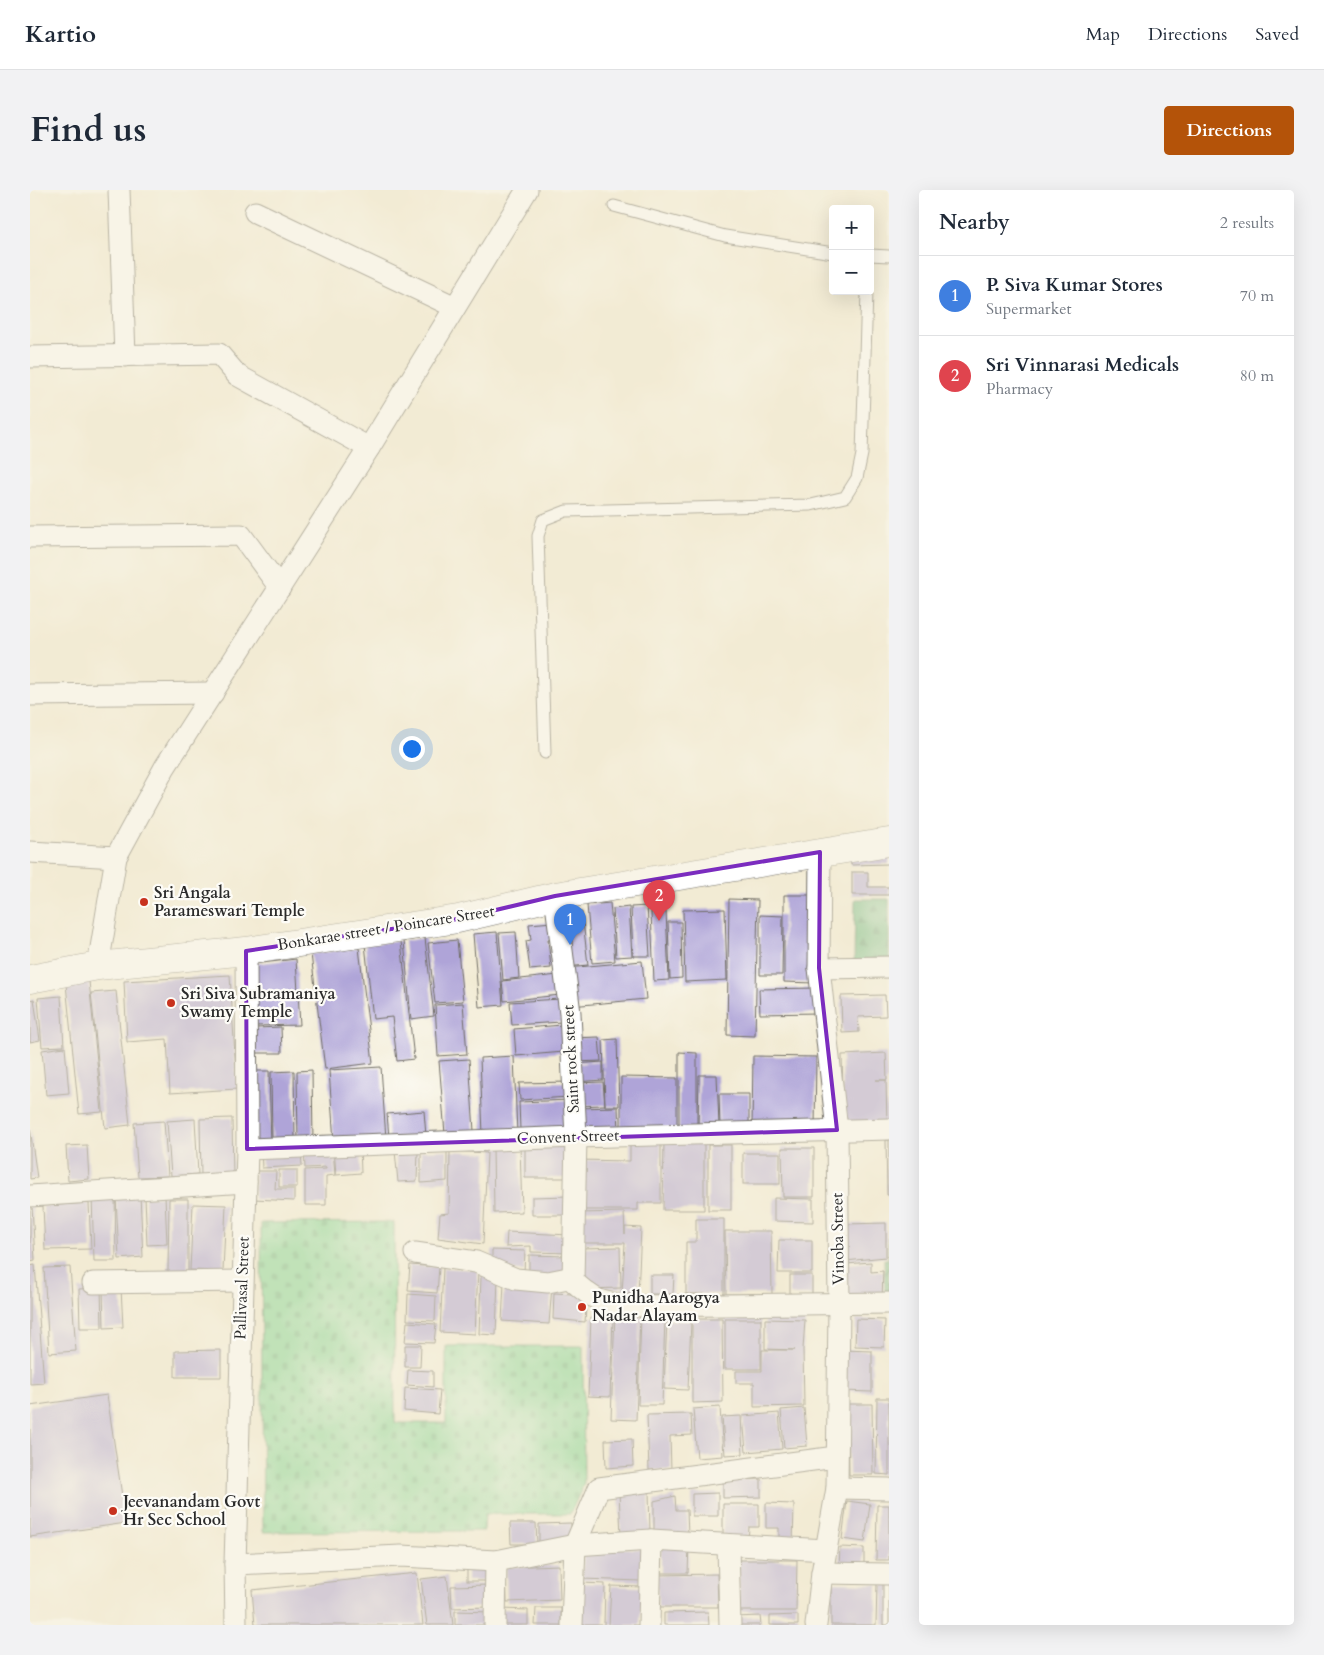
<!DOCTYPE html>
<meta charset="utf-8">
<style>
:root{--surface:#fff;--page:#f2f2f3;--text:#1f2937;--muted:#747a83;--line:#e0e1e3;--accent:#b45309}
body{margin:0;font-family:Cardo,serif;background:var(--page);color:var(--text)}
.controls{position:absolute;right:15px;top:15px;display:grid;overflow:hidden;border-radius:5px;box-shadow:0 5px 20px #0002}
.controls button{width:45px;height:45px;display:grid;place-items:center;padding:0;border:0;border-bottom:1px solid var(--line);background:var(--surface);color:var(--text);font:25px sans-serif}
.you{position:absolute;left:381px;top:558px;width:18px;height:18px;margin:-12px;border:4px solid #fff;border-radius:50%;background:#1a73e8;box-shadow:0 0 0 8px #1a73e833}
.badge{display:grid;place-items:center;width:32px;height:32px;border-radius:50%;background:var(--accent);color:#fff;font-size:16px;font-weight:700}
.pin{position:absolute;translate:-50% -41px;filter:drop-shadow(0 1px 2px #0008)}
.pin::after{content:'';position:absolute;top:26px;width:18px;height:15px;background:inherit;clip-path:polygon(0 0,100% 0,50% 100%)}
.list{margin:0;padding:0;list-style:none}
h2{display:flex;justify-content:space-between;align-items:center;height:65px;margin:0;padding:0 20px;font-size:21px}
h2 small{font-size:16px;font-weight:400;color:var(--muted)}
.list li{display:grid;grid-template-columns:32px 1fr auto;gap:15px;align-items:center;box-sizing:border-box;height:80px;padding:0 20px;border-top:1px solid var(--line)}
.list b{display:block;font-size:19px;white-space:nowrap}
.list p{margin:0;font-size:16px;white-space:nowrap;color:var(--muted)}
.list em{font-size:16px;font-style:normal;color:var(--muted)}
.map{position:relative;flex:none;width:859px;height:1435px;overflow:hidden;border-radius:5px}
header{display:flex;align-items:center;gap:30px;box-sizing:border-box;height:70px;padding:0 25px;background:var(--surface);border-bottom:1px solid var(--line)}
header strong{font-size:24px}
nav{display:flex;gap:28px;margin-inline-start:auto;font-size:18px}
.intro{display:flex;align-items:center;justify-content:space-between;box-sizing:border-box;height:120px;padding:0 30px}
h1{margin:0;font-size:35px}
.button{padding:12px 22px;border-radius:5px;background:var(--accent);color:#fff;font-size:18px;font-weight:700}
main{display:flex;gap:30px;padding:0 30px}
aside{flex:1;background:var(--surface);border-radius:5px;box-shadow:0 5px 20px #0002}
.map>svg:first-child{display:block}
.forest{fill:url(#forest-firs);stroke:#4c7256}
.cemetery{fill:url(#cemetery-stones);stroke:#588162}
.building{fill:#afa4d8}
.lines{fill:none;stroke-linecap:round;stroke-linejoin:round}
.service-casing{stroke:#716e66;stroke-width:13}
.minor-casing{stroke:#716e66;stroke-width:23}
.tertiary-casing{stroke:#716e66;stroke-width:29}
.service{stroke:#fff;stroke-width:11}
.minor{stroke:#fff;stroke-width:21}
.tertiary{stroke:#fff;stroke-width:28}
.marked{fill:none;stroke:#7b2cbf;stroke-width:4;stroke-linejoin:round}
.poi-dot{fill:#c8321e;stroke:#fdfcf7;stroke-width:2}
.labels{text-anchor:middle;dominant-baseline:central;stroke-width:4.5;stroke-linejoin:round;paint-order:stroke}
.poi-label{font-size:16px;font-weight:bold;fill:#2b2b2b;stroke:#fdfcf7;text-anchor:start}
.street-label{font-size:16px;fill:#2b2b2b;stroke:#fdfcf7}
</style>
<header>
<strong>Kartio</strong>
<nav><a>Map</a><a>Directions</a><a>Saved</a></nav>
</header>
<div class="intro"><h1>Find us</h1><a class="button">Directions</a></div>
<main>
<div class="map">
<svg width="859" height="1435" viewBox="0 0 859 1435">
<defs>
<pattern id="forest-firs" width="22" height="20" patternUnits="userSpaceOnUse" patternTransform="scale(1.25)"><rect width="22" height="20" fill="#6cb880"/><path d="M5 1l3.5 6h-7zM16 11l3.5 6h-7z" fill="#599669"/></pattern>
<pattern id="cemetery-stones" width="16" height="16" patternUnits="userSpaceOnUse" patternTransform="scale(1.25)"><rect width="16" height="16" fill="#85d798"/><path d="M2 7V4a2 2 0 0 1 4 0v3zM10 15v-3a2 2 0 0 1 4 0v3z" fill="#73b983"/></pattern>
</defs>
<rect width="100%" height="100%" fill="#fdfcf7"/>
<filter id="ink" filterUnits="userSpaceOnUse"><feTurbulence type="fractalNoise" baseFrequency=".02" numOctaves="2"/><feDisplacementMap in="SourceGraphic" scale="10" xChannelSelector="R" yChannelSelector="G"/><feConvolveMatrix kernelMatrix="1 2 1 2 8 2 1 2 1" color-interpolation-filters="sRGB"/></filter>
<filter id="wash" filterUnits="userSpaceOnUse"><feTurbulence type="fractalNoise" baseFrequency=".0096" numOctaves="4" result="noise"/><feDisplacementMap in="SourceGraphic" scale="20" xChannelSelector="R" yChannelSelector="G"/><feGaussianBlur stdDeviation="1.12" result="paint"/><feColorMatrix in="noise" values="0 0 0 0 0 0 0 0 0 0 0 0 0 0 0 0 0 1.4 0 .05"/><feComposite in="paint" operator="in"/></filter>
<g filter="url(#wash)">
<rect width="100%" height="100%" fill="#f2ebd4"/>
<g class="forest">
<polygon points="825,709 859,709 859,772 824,773"/>
<polygon points="858,1047 859,1109 855,1110 854,1069 858,1069"/>
</g>
<polygon class="cemetery" points="364,1032 365,1233 416,1233 416,1156 553,1156 554,1294 540,1324 455,1324 454,1341 233,1342 231,1033"/>
<g id="blocks">
<g class="building">
<polygon points="859,665 859,674 821,675 820,667"/>
<polygon points="822,682 838,682 838,697 859,697 859,705 822,705"/>
<polygon points="754,705 784,705 784,793 754,792"/>
<polygon points="699,709 728,710 725,846 697,845"/>
<polygon points="580,713 585,771 562,773 557,715"/>
<polygon points="617,716 620,766 603,766 601,717"/>
<polygon points="599,717 602,766 586,767 583,719"/>
<polygon points="695,719 697,790 655,792 653,720"/>
<polygon points="636,721 639,790 624,791 621,722"/>
<polygon points="552,722 558,775 535,777 529,725"/>
<polygon points="730,725 753,726 752,785 730,785"/>
<polygon points="523,732 525,749 518,750 521,778 500,780 496,751 501,750 499,734"/>
<polygon points="638,732 651,732 652,788 640,789"/>
<polygon points="467,742 473,815 449,817 443,744"/>
<polygon points="486,742 489,788 473,790 469,743"/>
<polygon points="395,748 404,826 381,829 374,751"/>
<polygon points="427,750 433,811 405,813 398,753"/>
<polygon points="371,751 384,869 367,871 362,827 343,829 335,754"/>
<polygon points="329,758 343,873 295,879 281,764"/>
<polygon points="266,769 270,835 225,836 223,774"/>
<polygon points="612,771 616,809 541,816 537,778"/>
<polygon points="200,785 207,899 140,903 137,849 97,852 94,791"/>
<polygon points="528,785 530,805 474,811 472,791"/>
<polygon points="59,791 72,922 49,924 36,794"/>
<polygon points="788,798 788,823 730,824 729,799"/>
<polygon points="86,801 100,935 75,938 61,803"/>
<polygon points="855,805 856,826 828,827 829,842 812,843 811,806"/>
<polygon points="31,806 34,856 12,857 8,808"/>
<polygon points="4,809 10,850 0,852 0,810"/>
<polygon points="530,809 532,832 482,835 480,812"/>
<polygon points="433,813 437,864 408,866 405,815"/>
<polygon points="532,835 534,862 486,866 484,839"/>
<polygon points="251,837 252,863 225,863 226,838"/>
<polygon points="569,847 571,871 544,872 543,848"/>
<polygon points="587,849 589,916 575,916 573,850"/>
<polygon points="35,857 39,903 16,905 12,860"/>
<polygon points="649,862 667,863 667,938 649,939"/>
<polygon points="856,863 857,890 846,890 856,890 857,938 814,939 812,865"/>
<polygon points="484,866 487,944 453,945 450,868"/>
<polygon points="723,866 786,867 785,937 722,936"/>
<polygon points="439,869 444,941 415,944 409,871"/>
<polygon points="573,872 573,890 545,892 544,874"/>
<polygon points="351,877 356,949 304,952 299,880"/>
<polygon points="282,880 283,953 268,954 267,881"/>
<polygon points="221,881 239,881 241,955 223,956"/>
<polygon points="264,881 265,950 242,950 241,882"/>
<polygon points="669,885 687,885 689,936 668,937"/>
<polygon points="591,887 647,888 647,939 591,939"/>
<polygon points="539,892 540,907 490,910 489,893"/>
<polygon points="573,892 575,915 546,916 545,893"/>
<polygon points="689,904 719,904 719,937 690,937"/>
<polygon points="540,910 541,938 490,940 489,912"/>
<polygon points="588,917 589,944 548,945 546,918"/>
<polygon points="394,921 396,946 359,948 357,924"/>
<polygon points="202,928 203,987 171,987 170,929"/>
<polygon points="165,929 168,984 141,986 137,931"/>
<polygon points="134,931 138,986 108,987 104,933"/>
<polygon points="0,938 7,988 0,989"/>
<polygon points="600,950 631,950 631,1013 608,1013 608,1020 548,1020 548,970 600,971"/>
<polygon points="634,950 674,950 674,1020 633,1020"/>
<polygon points="856,950 859,950 859,1005 857,1005"/>
<polygon points="540,954 541,988 495,988 495,955"/>
<polygon points="57,955 59,989 38,991 36,956"/>
<rect x="678" y="955" width="23" height="65"/>
<polygon points="330,956 331,983 306,985 304,958"/>
<polygon points="490,956 492,1022 464,1023 463,957"/>
<polygon points="303,958 305,985 296,986 296,1015 275,1015 275,980 296,979 296,977 275,978 274,959"/>
<polygon points="752,958 784,958 784,1007 753,1007"/>
<polygon points="271,959 272,976 232,978 231,961"/>
<polygon points="417,960 417,991 391,993 391,961"/>
<polygon points="365,961 388,961 387,991 368,992"/>
<polygon points="420,961 457,963 453,1054 408,1048 410,1024 419,1023"/>
<rect x="713" y="963" width="37" height="31"/>
<rect x="249" y="980" width="18" height="17"/>
<polygon points="225,981 246,981 245,999 264,999 264,1011 224,1009"/>
<polygon points="110,1005 113,1067 89,1069 86,1006"/>
<polygon points="85,1006 86,1071 64,1071 62,1007"/>
<polygon points="135,1006 137,1054 117,1055 115,1007"/>
<polygon points="540,1006 541,1025 502,1025 502,1007"/>
<polygon points="744,1008 783,1009 783,1032 744,1031"/>
<polygon points="139,1009 158,1009 158,1083 138,1082"/>
<polygon points="59,1013 61,1059 15,1060 13,1016"/>
<polygon points="163,1014 196,1015 193,1081 160,1080"/>
<polygon points="0,1015 2,1015 5,1070 0,1071"/>
<polygon points="594,1022 595,1044 595,1037 611,1038 608,1104 592,1104 595,1053 549,1053 548,1023"/>
<polygon points="666,1029 694,1029 694,1104 656,1104 656,1052 666,1052"/>
<polygon points="856,1033 856,1067 815,1071 815,1034"/>
<polygon points="695,1041 741,1041 742,1104 696,1104"/>
<polygon points="477,1042 540,1045 540,1063 501,1062 501,1056 476,1057"/>
<polygon points="749,1050 782,1050 782,1083 748,1083"/>
<polygon points="590,1057 591,1098 553,1099 552,1058"/>
<polygon points="462,1060 495,1061 494,1082 462,1076"/>
<polygon points="499,1065 537,1066 537,1085 499,1087"/>
<polygon points="841,1072 841,1082 853,1081 852,1110 814,1111 816,1074"/>
<polygon points="5,1075 14,1193 0,1194 0,1076"/>
<polygon points="380,1075 409,1077 407,1103 378,1101"/>
<polygon points="40,1077 46,1161 19,1163 14,1078"/>
<polygon points="413,1078 448,1080 445,1144 410,1142"/>
<polygon points="620,1085 644,1085 643,1104 620,1104"/>
<rect x="760" y="1085" width="22" height="20"/>
<polygon points="451,1086 468,1087 466,1145 449,1144"/>
<polygon points="474,1093 522,1096 519,1134 472,1131"/>
<polygon points="71,1098 72,1138 50,1138 49,1099"/>
<polygon points="91,1098 93,1137 74,1138 73,1099"/>
<polygon points="524,1103 557,1105 555,1132 523,1129"/>
<polygon points="378,1104 406,1106 405,1131 377,1130"/>
<polygon points="585,1123 610,1125 606,1230 581,1229"/>
<polygon points="611,1126 635,1127 632,1215 608,1215"/>
<polygon points="561,1127 583,1127 580,1207 558,1206"/>
<polygon points="662,1129 692,1129 693,1212 662,1213"/>
<rect x="695" y="1129" width="36" height="50"/>
<polygon points="735,1129 775,1130 773,1159 774,1216 724,1217 724,1193 706,1193 706,1181 732,1181 732,1160 765,1160 735,1159"/>
<polygon points="826,1129 855,1130 854,1157 825,1156"/>
<polygon points="637,1130 661,1131 658,1200 634,1199"/>
<polygon points="377,1132 406,1134 404,1153 375,1152"/>
<polygon points="375,1155 391,1155 390,1177 375,1177"/>
<polygon points="191,1160 191,1187 145,1187 145,1161"/>
<polygon points="813,1160 842,1161 842,1202 813,1201"/>
<polygon points="378,1180 403,1181 403,1197 377,1195"/>
<polygon points="375,1198 410,1200 408,1224 374,1221"/>
<polygon points="77,1205 96,1333 0,1347 0,1216"/>
<polygon points="847,1208 859,1208 859,1285 846,1284"/>
<polygon points="818,1214 842,1214 843,1285 819,1285"/>
<polygon points="690,1217 693,1266 667,1268 663,1219"/>
<polygon points="774,1218 777,1256 754,1258 751,1220"/>
<polygon points="749,1223 752,1259 716,1262 713,1226"/>
<polygon points="661,1224 662,1245 640,1246 641,1280 619,1280 617,1225"/>
<polygon points="711,1226 713,1264 695,1265 692,1227"/>
<polygon points="602,1249 603,1276 576,1278 575,1250"/>
<polygon points="731,1289 731,1307 693,1308 693,1290"/>
<polygon points="619,1300 620,1344 591,1346 589,1302"/>
<polygon points="688,1303 688,1326 662,1326 662,1304"/>
<polygon points="645,1306 646,1320 657,1320 658,1345 624,1346 624,1311"/>
<polygon points="817,1311 840,1314 835,1352 812,1349"/>
<polygon points="736,1313 764,1314 763,1355 749,1354 749,1338 736,1338"/>
<polygon points="693,1314 729,1314 729,1337 719,1337 718,1353 693,1353"/>
<polygon points="847,1315 859,1315 859,1370 846,1370"/>
<polygon points="480,1333 506,1333 507,1354 481,1354"/>
<polygon points="541,1333 541,1354 509,1355 509,1334"/>
<polygon points="631,1355 659,1355 658,1383 631,1383"/>
<polygon points="554,1357 612,1359 611,1391 552,1389"/>
<polygon points="810,1357 834,1358 834,1378 809,1377"/>
<polygon points="709,1370 767,1370 766,1421 709,1421"/>
<polygon points="529,1375 530,1410 477,1412 476,1377"/>
<rect x="437" y="1379" width="24" height="12"/>
<polygon points="387,1383 393,1435 225,1435 222,1400"/>
<polygon points="687,1384 688,1417 628,1417 627,1385"/>
<polygon points="417,1386 423,1435 397,1435 391,1389"/>
<polygon points="551,1393 575,1394 574,1435 550,1435"/>
<polygon points="801,1393 847,1394 846,1435 801,1435"/>
<rect x="853" y="1394" width="6" height="41"/>
<polygon points="460,1395 460,1417 422,1418 421,1396"/>
<polygon points="581,1396 612,1397 610,1435 579,1435"/>
<polygon points="506,1418 531,1418 531,1435 505,1435"/>
<polygon points="472,1419 498,1420 498,1435 471,1435"/>
<polygon points="425,1421 461,1422 461,1435 425,1435"/>
<polygon points="678,1422 679,1435 634,1435 634,1423"/>
<polygon points="768,1425 768,1435 740,1435 740,1426"/>
<polygon points="730,1426 731,1435 705,1435 705,1427"/>
</g>
</g>
</g>
<g filter="url(#ink)">
<use href="#blocks" fill-opacity="0" stroke="#716e66" stroke-width="1"/>
<g class="lines">
<defs>
<g id="service">
<polyline points="584,16 695,46 803,63"/>
<polyline points="840,65 859,66"/>
<polyline points="515,563 508,346 513,330 536,321 781,315 815,307 827,288 832,264 837,101"/>
</g>
<g id="minor">
<polyline points="89,0 95,166"/>
<polyline points="225,22 425,117"/>
<polyline points="0,167 189,164 207,185 339,258"/>
<polyline points="0,347 211,345 250,398"/>
<polyline points="0,505 183,503"/>
<polyline points="0,662 86,667"/>
<path d="M525 706 540 823 546 947 543 1091C567 1113 571 1112 602 1116L859 1113"/>
<polyline points="68,776 86,667 135,577 339,258 497,0"/>
<polyline points="789,778 859,777"/>
<polyline points="217,959 546,947 859,939"/>
<polyline points="0,1006 216,992"/>
<polyline points="385,1063 446,1072 486,1089 518,1092 543,1087"/>
<polyline points="63,1093 212,1091"/>
<polyline points="807,1298 859,1299"/>
<polyline points="698,1355 700,1435"/>
<polyline points="205,1374 371,1366 466,1371 545,1355 621,1350 796,1360"/>
<polyline points="792,1383 859,1384"/>
<polyline points="206,1435 205,1374 217,959 216,761"/>
<polyline points="465,1435 466,1371"/>
<polyline points="542,1435 545,1355 569,1298 806,1267"/>
<polyline points="619,1435 621,1350"/>
<polyline points="786,1435 792,1383 807,1298 809,1113 807,940 789,778 790,662"/>
</g>
<polyline id="tertiary" points="0,789 68,776 216,761 428,729 525,706 859,652"/>
</defs>
<use href="#service" class="service-casing"/>
<use href="#minor" class="minor-casing"/>
<use href="#tertiary" class="tertiary-casing"/>
<use href="#service" class="service"/>
<use href="#minor" class="minor"/>
<use href="#tertiary" class="tertiary"/>
</g>
</g>
<path d="M0 0H859V1435H0ZM790 662 789 778 807 940 217 959 216 761 428 729 525 706Z" fill="#f2ebd4" fill-opacity=".55" fill-rule="evenodd"/>
<path class="marked" d="M790 662 789 778 807 940 217 959 216 761 428 729 525 706Z"/>
<g class="poi-dot">
<circle cx="114" cy="712" r="5"/>
<circle cx="141" cy="813" r="5"/>
<circle cx="552" cy="1117" r="5"/>
<circle cx="83" cy="1321" r="5"/>
</g>
<g class="labels">
<g class="poi-label">
<text x="124" y="703">Sri Angala<tspan x="124" dy="18">Parameswari Temple</tspan></text>
<text x="151" y="804">Sri Siva Subramaniya<tspan x="151" dy="18">Swamy Temple</tspan></text>
<text x="562" y="1108">Punidha Aarogya<tspan x="562" dy="18">Nadar Alayam</tspan></text>
<text x="93" y="1312">Jeevanandam Govt<tspan x="93" dy="18">Hr Sec School</tspan></text>
</g>
<g class="street-label">
<text transform="translate(356 738) rotate(-9)">Bonkarae street / Poincare Street</text>
<text transform="translate(541 869) rotate(-93)">Saint rock street</text>
<text transform="translate(538 947) rotate(-2)">Convent Street</text>
<text transform="translate(808 1049) rotate(-91)">Vinoba Street</text>
<text transform="translate(212 1098) rotate(-88)">Pallivasal Street</text>
</g>
</g>
</svg>
<div class="controls">
<button>+</button>
<button>−</button>
</div>
<div class="you"></div>
<div class="pin badge" style="left:540px;top:755px;background:#3f7fe0">1</div>
<div class="pin badge" style="left:629px;top:731px;background:#e0444e">2</div>
</div>
<aside>
<h2>Nearby<small>2 results</small></h2>
<ul class="list">
<li><span class="badge" style="background:#3f7fe0">1</span><div><b>P. Siva Kumar Stores</b><p>Supermarket</p></div><em>70 m</em></li>
<li><span class="badge" style="background:#e0444e">2</span><div><b>Sri Vinnarasi Medicals</b><p>Pharmacy</p></div><em>80 m</em></li>
</ul>
</aside>
</main>
